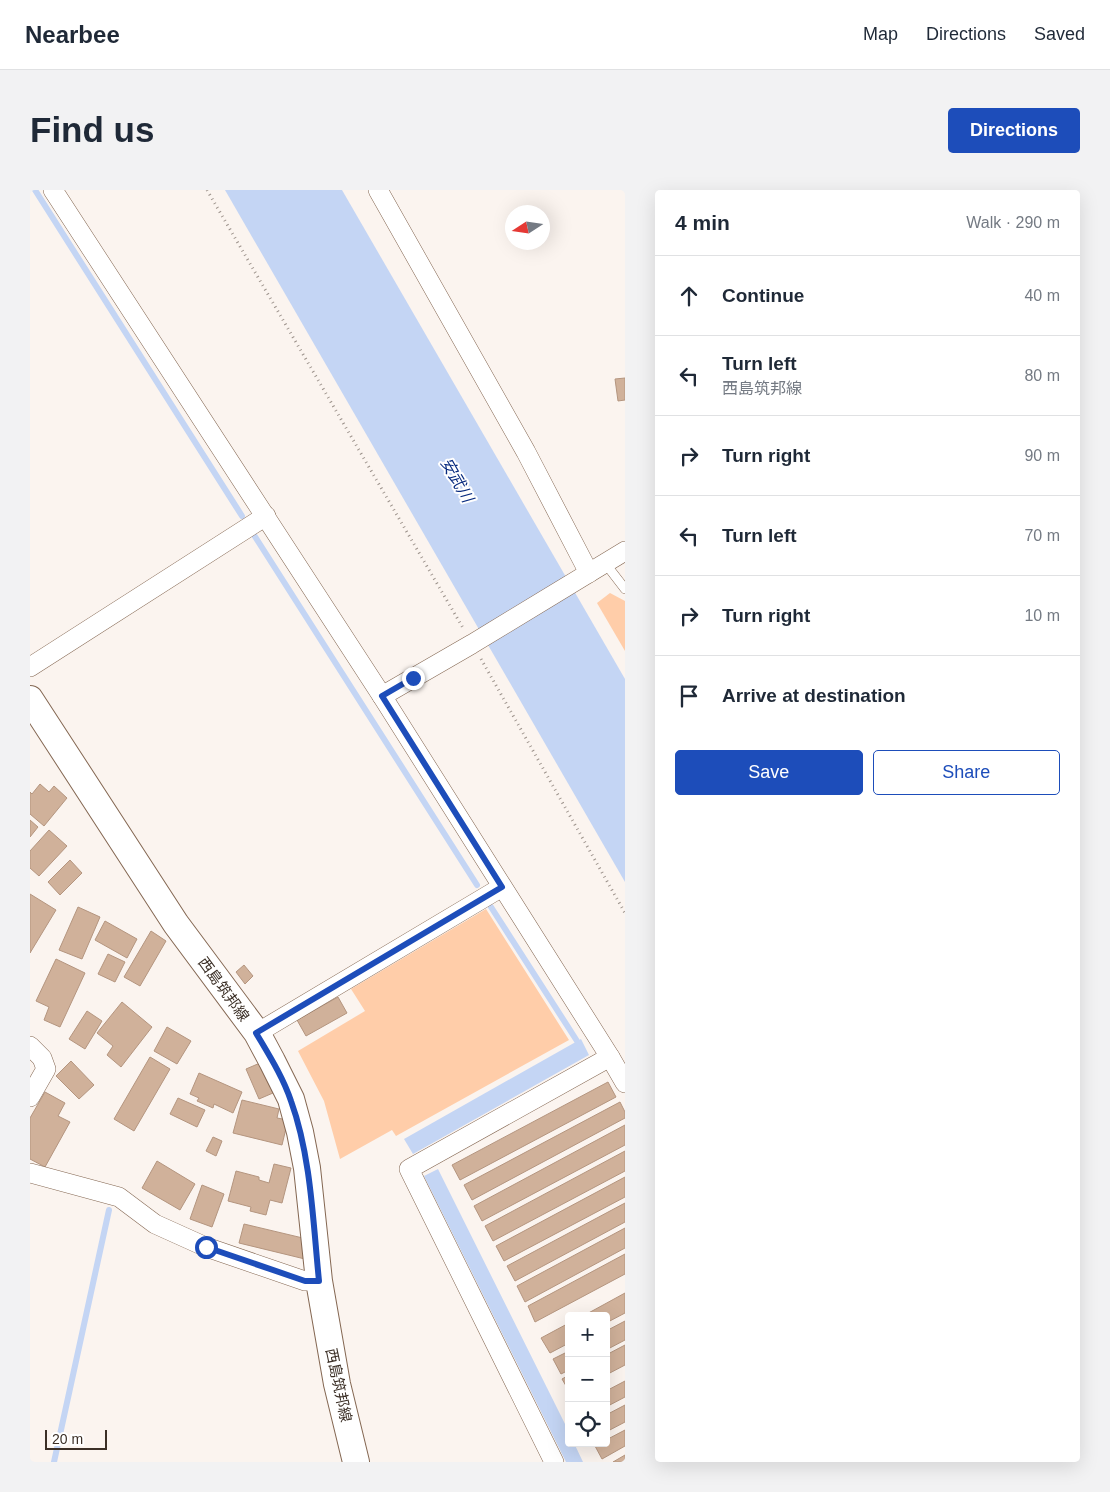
<!DOCTYPE html>
<meta charset="utf-8">
<style>
:root{--surface:#fff;--page:#f2f2f3;--text:#1f2937;--muted:#747a83;--line:#e0e1e3;--accent:#1d4dba}
body{margin:0;font-family:Helvetica,"Noto Sans JP",sans-serif;background:var(--page);color:var(--text)}
.controls{position:absolute;right:15px;bottom:15px;display:grid;overflow:hidden;border-radius:5px;box-shadow:0 5px 20px #0002}
.controls button{width:45px;height:45px;display:grid;place-items:center;padding:0;border:0;border-bottom:1px solid var(--line);background:var(--surface);color:var(--text);font:25px sans-serif}
.compass{position:absolute;left:475px;top:15px;width:45px;height:45px;border-radius:50%;background:var(--surface);box-shadow:0 5px 20px #0002;rotate:258deg}
.scale{position:absolute;left:15px;bottom:12px;width:62px;box-sizing:border-box;padding-left:5px;border:2px solid #3b2f26;border-top:0;font-size:14px;line-height:18px;white-space:nowrap;color:#3b2f26;-webkit-text-stroke:4px #fff;paint-order:stroke}
.stop{position:absolute;width:15px;height:15px;margin:-11px;border:4px solid #1d4dba;border-radius:50%;background:#fff}
.stop.end{background:#1d4dba;border-color:#fff;box-shadow:0 1px 5px #0008}
.list{margin:0;padding:0;list-style:none}
h2{display:flex;justify-content:space-between;align-items:center;height:65px;margin:0;padding:0 20px;font-size:21px}
h2 small{font-size:16px;font-weight:400;color:var(--muted)}
.list li{display:grid;grid-template-columns:32px 1fr auto;gap:15px;align-items:center;box-sizing:border-box;height:80px;padding:0 20px;border-top:1px solid var(--line)}
.list b{display:block;font-size:19px;white-space:nowrap}
.list p{margin:0;font-size:16px;white-space:nowrap;color:var(--muted)}
.list em{font-size:16px;font-style:normal;color:var(--muted)}
.actions{display:flex;gap:10px;padding:15px 20px}
.actions a{flex:1;padding:11px 0;border:1px solid var(--accent);border-radius:5px;text-align:center;font-size:18px;color:var(--accent)}
.actions .main{background:var(--accent);color:#fff}
.icon{flex:none;width:28px;height:28px;fill:none;stroke:currentColor;stroke-width:2;stroke-linecap:round;stroke-linejoin:round}
.map{position:relative;flex:none;width:595px;height:1272px;overflow:hidden;border-radius:5px}
header{display:flex;align-items:center;gap:30px;box-sizing:border-box;height:70px;padding:0 25px;background:var(--surface);border-bottom:1px solid var(--line)}
header strong{font-size:24px}
nav{display:flex;gap:28px;margin-inline-start:auto;font-size:18px}
.intro{display:flex;align-items:center;justify-content:space-between;box-sizing:border-box;height:120px;padding:0 30px}
h1{margin:0;font-size:35px}
.button{padding:12px 22px;border-radius:5px;background:var(--accent);color:#fff;font-size:18px;font-weight:700}
main{display:flex;gap:30px;padding:0 30px}
aside{flex:1;background:var(--surface);border-radius:5px;box-shadow:0 5px 20px #0002}
.map>svg:first-child{display:block}
.green{fill:#ffcda9}
.water{fill:#c4d5f4}
.lines{fill:none;stroke-linecap:round;stroke-linejoin:round}
.stream{stroke:#c4d5f4;stroke-width:6}
.building{fill:#d0b19a;stroke:#b4957f}
.lane-casing{stroke:#846752;stroke-width:10}
.street-casing{stroke:#846752;stroke-width:20}
.secondary-casing{stroke:#846752;stroke-width:28}
.path{stroke:#9e948d;stroke-width:3;stroke-dasharray:1 4;stroke-linecap:butt}
.lane{stroke:#fff;stroke-width:9}
.street{stroke:#fff;stroke-width:19}
.secondary{stroke:#fff;stroke-width:26}
.route{stroke:#1d4dba;stroke-width:6}
.labels{text-anchor:middle;dominant-baseline:central;stroke-width:4;stroke-linejoin:round;paint-order:stroke}
.street-label{font-size:15px;fill:#3b2f26;stroke:#fff}
.water-label{font-size:16px;font-style:italic;fill:#082b7f;stroke:#fff}
</style>
<header>
<strong>Nearbee</strong>
<nav><a>Map</a><a>Directions</a><a>Saved</a></nav>
</header>
<div class="intro"><h1>Find us</h1><a class="button">Directions</a></div>
<main>
<div class="map">
<svg width="595" height="1272" viewBox="0 0 595 1272">
<rect width="100%" height="100%" fill="#fbf4ef"/>
<g class="green">
<polygon points="580,403 595,411 595,461 567,413"/>
<polygon points="456,719 539,850 366,946 362,940 310,969 294,911 268,861 335,821 321,799"/>
</g>
<g class="water">
<polygon points="195,0 312,0 595,489 595,692"/>
<polygon points="551,849 559,865 383,964 374,949"/>
<polygon points="408,979 539,1242 539,1253 544,1253 553,1272 536,1272 394,986"/>
</g>
<g class="lines">
<g class="stream">
<polyline points="5,0 212,326"/>
<polyline points="224,345 447,695"/>
<polyline points="461,717 547,851"/>
<polyline points="24,1272 79,1020"/>
</g>
</g>
<g class="building">
<polygon points="595,188 595,210 588,211 585,189"/>
<polygon points="10,594 19,602 24,596 37,608 14,636 0,624 0,602 2,604"/>
<polygon points="0,630 8,637 0,647"/>
<polygon points="19,640 37,656 9,686 0,678 0,661"/>
<polygon points="40,670 52,683 30,705 18,692"/>
<polygon points="0,704 26,720 0,763"/>
<polygon points="48,717 70,727 52,769 29,760"/>
<polygon points="75,731 107,749 97,768 65,750"/>
<polygon points="121,741 136,751 110,796 94,787"/>
<polygon points="78,764 95,772 85,792 68,784"/>
<polygon points="26,769 55,783 30,837 14,830 19,817 6,811"/>
<polygon points="214,775 223,786 215,794 206,782"/>
<polygon points="308,807 317,823 276,846 267,830"/>
<polygon points="92,812 122,837 91,877 77,865 83,856 67,843"/>
<polygon points="57,821 72,831 55,859 39,849"/>
<polygon points="137,837 161,851 147,874 124,861"/>
<polygon points="120,867 140,879 104,941 84,929"/>
<polygon points="41,871 64,895 49,909 26,886"/>
<polygon points="230,873 243,903 229,909 216,879"/>
<polygon points="169,883 212,902 203,923 184,914 183,918 167,911 169,908 160,904"/>
<polygon points="578,892 586,907 430,990 422,975"/>
<polygon points="15,902 35,913 28,926 40,932 15,977 0,969 0,928"/>
<polygon points="148,908 175,920 167,937 140,924"/>
<polygon points="212,910 249,919 247,928 258,930 252,955 203,943"/>
<polygon points="590,912 595,922 595,928 442,1010 434,995"/>
<polygon points="595,935 595,955 452,1031 444,1016"/>
<polygon points="183,947 192,951 186,966 176,961"/>
<polygon points="595,961 595,981 463,1051 455,1036"/>
<polygon points="127,971 165,994 150,1020 112,998"/>
<polygon points="244,974 261,978 252,1013 240,1010 236,1025 220,1021 221,1017 198,1011 206,981 229,987 229,990 239,993"/>
<polygon points="595,987 595,1007 474,1071 466,1056"/>
<polygon points="172,995 194,1004 182,1037 160,1029"/>
<polygon points="595,1013 595,1032 485,1091 477,1076"/>
<polygon points="214,1034 277,1049 279,1070 209,1053"/>
<polygon points="595,1038 595,1058 495,1112 487,1096"/>
<polygon points="595,1064 595,1084 505,1132 498,1116"/>
<polygon points="595,1103 595,1123 576,1133 576,1126 553,1126"/>
<polygon points="595,1131 595,1150 576,1160 576,1141"/>
<polygon points="539,1133 539,1153 520,1163 511,1148"/>
<polygon points="595,1155 595,1175 576,1185 576,1165"/>
<polygon points="539,1161 539,1180 531,1184 523,1169"/>
<polygon points="539,1185 539,1201 532,1189"/>
<polygon points="595,1191 595,1207 576,1217 576,1201"/>
<polygon points="595,1215 595,1232 576,1242 576,1225"/>
<polygon points="595,1240 595,1256 572,1269 565,1256 571,1253 576,1253 576,1250"/>
<polygon points="595,1265 595,1272 583,1272"/>
</g>
<g class="lines">
<defs>
<polyline id="lane" points="575,373 595,399"/>
<g id="street">
<polyline points="23,0 352,506 580,867 595,893"/>
<polyline points="348,0 496,262 559,383"/>
<polyline points="0,477 236,326"/>
<polyline points="352,506 442,454 595,361"/>
<polyline points="227,843 472,697"/>
<polyline points="0,856 12,868 16,879 0,907"/>
<polyline points="0,983 89,1007 125,1034 176,1057 275,1091 289,1091"/>
<polyline points="524,1272 379,979 580,867"/>
</g>
<polyline id="secondary" points="0,509 146,734 227,843 242,871 261,909 270,942 277,978 289,1091 307,1194 326,1272"/>
</defs>
<use href="#lane" class="lane-casing"/>
<use href="#street" class="street-casing"/>
<use href="#secondary" class="secondary-casing"/>
<g class="path">
<polyline points="177,0 433,438"/>
<polyline points="451,469 595,723"/>
</g>
<use href="#lane" class="lane"/>
<use href="#street" class="street"/>
<use href="#secondary" class="secondary"/>
</g>
<g class="lines">
<path class="route" d="M176 1057 275 1091H289C283 1032 281 966 261 911 253 887 239 865 226 843L472 697 352 506 383 488"/>
</g>
<g class="labels">
<g class="street-label">
<text transform="translate(194 799) rotate(54)">西島筑邦線</text>
<text transform="translate(309 1195) rotate(78)">西島筑邦線</text>
</g>
<g class="water-label">
<text transform="translate(427 290) rotate(60)">安武川</text>
</g>
</g>
</svg>
<div class="controls">
<button>+</button>
<button>−</button>
<button><svg class="icon" aria-label="locate" viewBox="0 0 24 24"><circle cx="12" cy="12" r="6"/><path d="M12 2v4M12 18v4M2 12h4M18 12h4"/></svg></button>
</div>
<svg class="compass" viewBox="-18 -18 36 36"><path d="M0-13l5 13h-10z" fill="#e53935"/><path d="M0 13l5-13h-10z" fill="#747a83"/></svg>
<div class="scale">20 m</div>
<div class="stop" style="left:176px;top:1057px"></div>
<div class="stop end" style="left:383px;top:488px"></div>
</div>
<aside>
<h2>4 min<small>Walk · 290 m</small></h2>
<ul class="list">
<li><svg class="icon" aria-label="ahead" viewBox="0 0 24 24"><path d="M12 20V5M6 11l6-6 6 6"/></svg><div><b>Continue</b></div><em>40 m</em></li>
<li><svg class="icon" aria-label="left" viewBox="0 0 24 24"><path d="M17 20v-9H6M10 6l-5 5 5 5"/></svg><div><b>Turn left</b><p>西島筑邦線</p></div><em>80 m</em></li>
<li><svg class="icon" aria-label="right" viewBox="0 0 24 24"><path d="M7 20v-9h11M14 6l5 5-5 5"/></svg><div><b>Turn right</b></div><em>90 m</em></li>
<li><svg class="icon" aria-label="left" viewBox="0 0 24 24"><path d="M17 20v-9H6M10 6l-5 5 5 5"/></svg><div><b>Turn left</b></div><em>70 m</em></li>
<li><svg class="icon" aria-label="right" viewBox="0 0 24 24"><path d="M7 20v-9h11M14 6l5 5-5 5"/></svg><div><b>Turn right</b></div><em>10 m</em></li>
<li><svg class="icon" aria-label="arrive" viewBox="0 0 24 24"><path d="M6 21V4h12l-3 4 3 4H6"/></svg><div><b>Arrive at destination</b></div></li>
</ul>
<div class="actions"><a class="main">Save</a><a>Share</a></div>
</aside>
</main>
